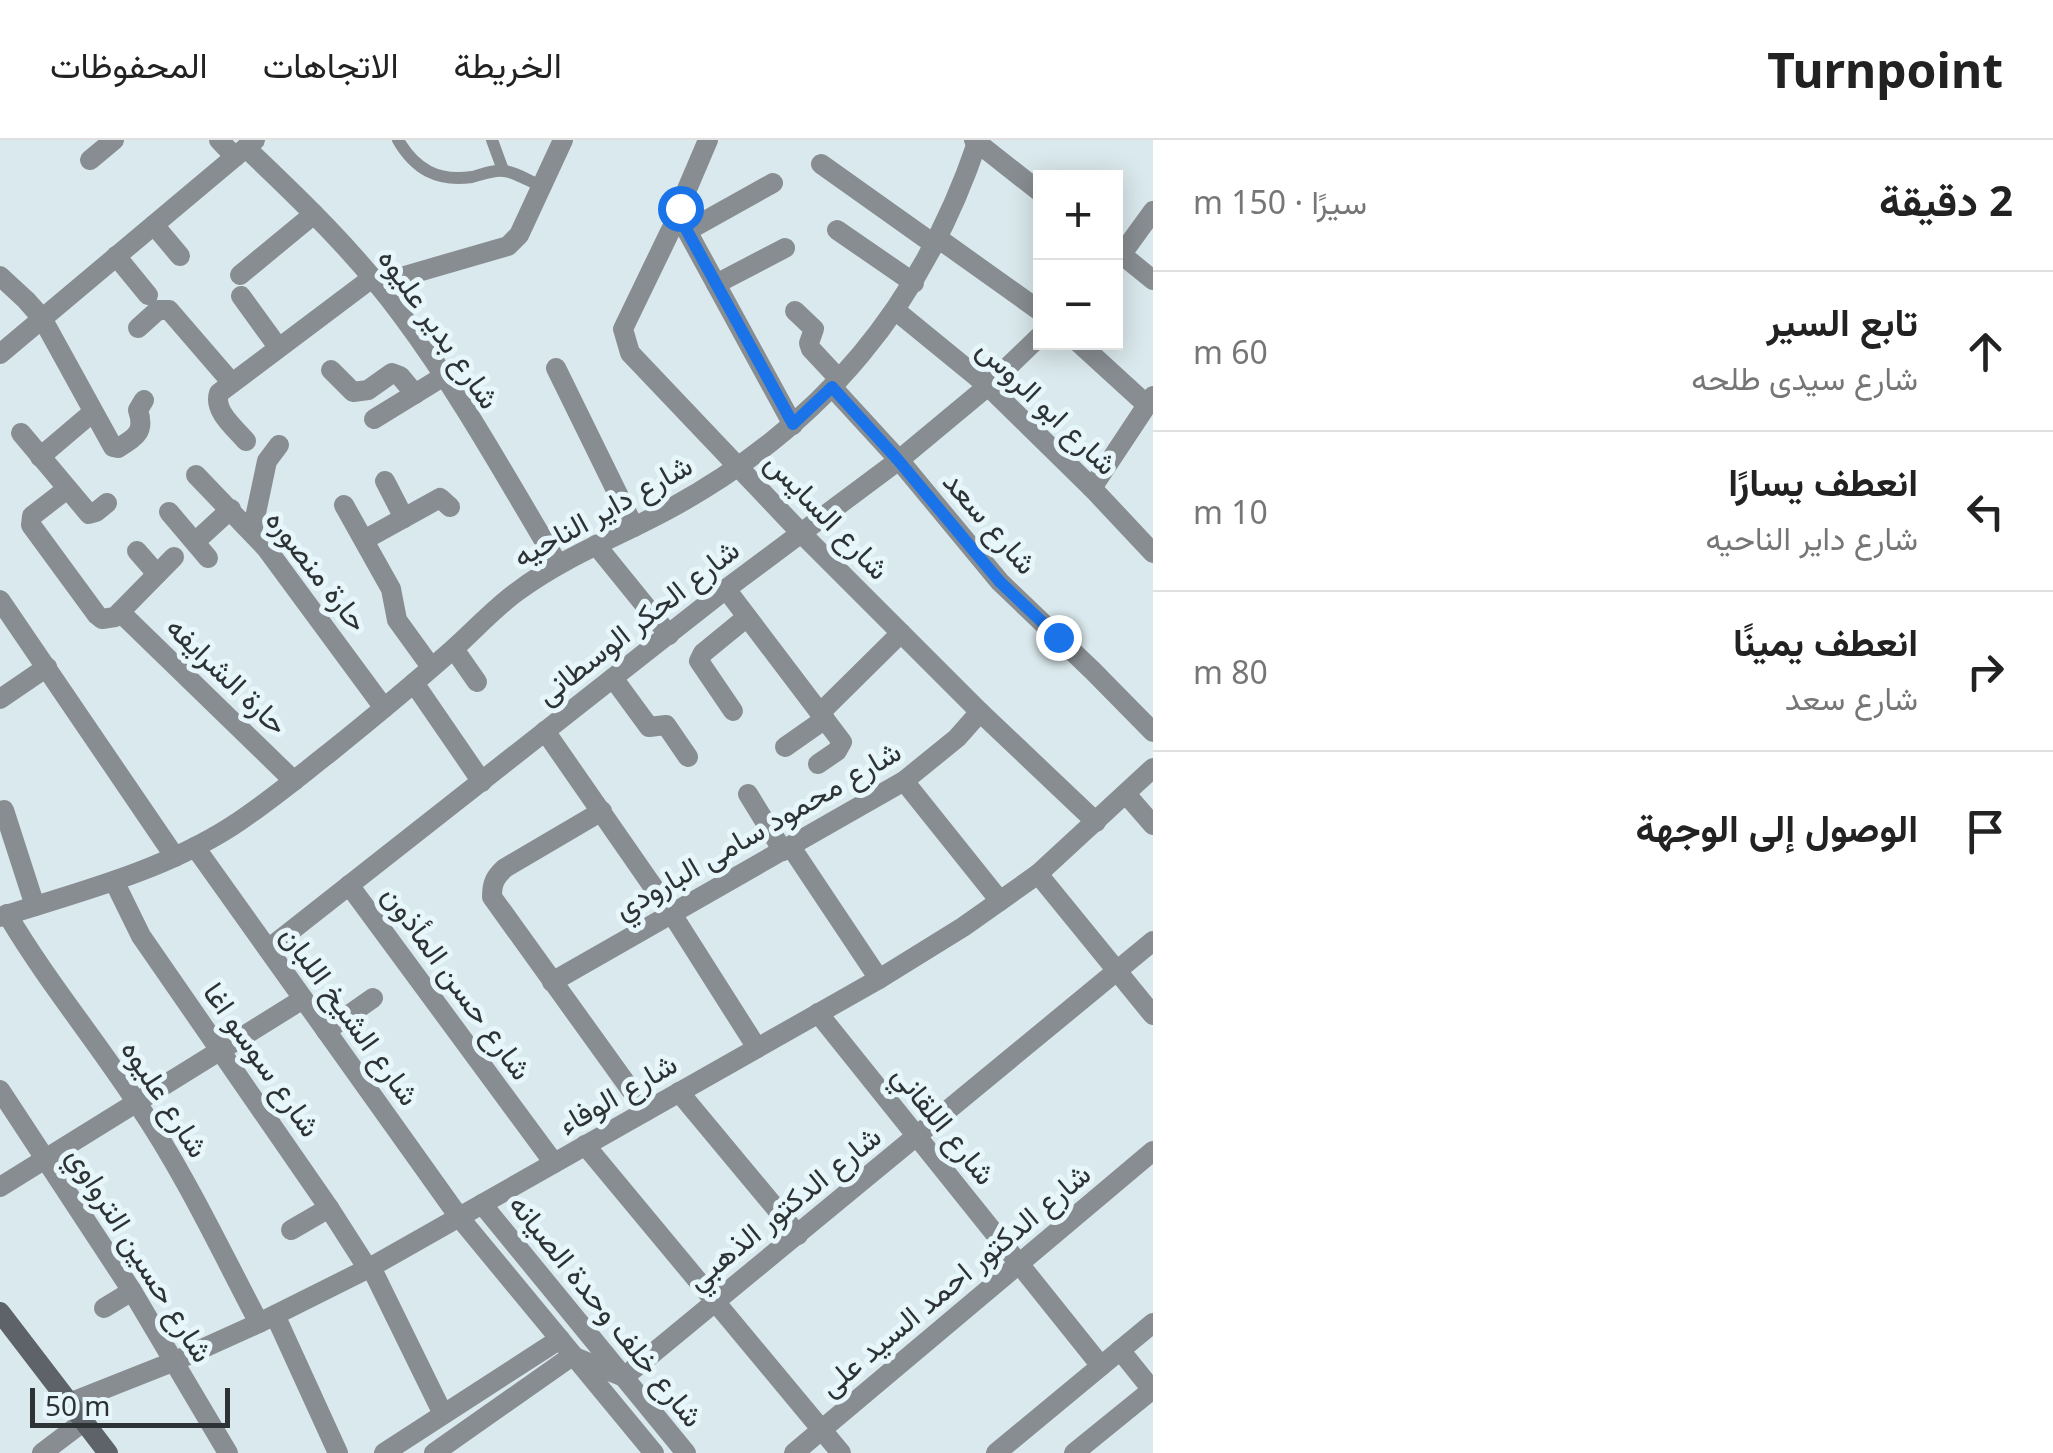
<!DOCTYPE html>
<html lang="ar">
<meta charset="utf-8">
<style>
:root{--surface:#fff;--page:#f6f6f6;--text:#222;--muted:#767676;--line:#e0e0e0}
body{margin:0;font-family:"Noto Sans",Vazirmatn,sans-serif;background:var(--page);color:var(--text);direction:rtl}
.controls{position:absolute;right:30px;top:30px;display:grid;overflow:hidden;border-radius:0px;box-shadow:0 5px 25px #0003}
.controls button{width:90px;height:90px;display:grid;place-items:center;padding:0;border:0;border-bottom:2px solid var(--line);background:var(--surface);color:var(--text);font:50px sans-serif}
.scale{position:absolute;left:30px;bottom:25px;width:200px;box-sizing:border-box;padding-left:10px;border:5px solid #2d3335;border-top:0;font-size:28px;line-height:35px;white-space:nowrap;color:#2d3335;-webkit-text-stroke:8px #e7f6fb;paint-order:stroke}
.stop{position:absolute;width:30px;height:30px;margin:-22px;border:8px solid #1a73e8;border-radius:50%;background:#fff}
.stop.end{background:#1a73e8;border-color:#fff;box-shadow:0 2px 10px #0008}
.list{margin:0;padding:0;list-style:none}
h2{display:flex;justify-content:space-between;align-items:center;height:130px;margin:0;padding:0 40px;font-size:42px}
h2 small{font-size:32px;font-weight:400;color:var(--muted)}
.list li{display:grid;grid-template-columns:65px 1fr auto;gap:30px;align-items:center;box-sizing:border-box;height:160px;padding:0 40px;border-top:2px solid var(--line)}
.list b{display:block;font-size:38px;white-space:nowrap}
.list p{margin:0;font-size:32px;white-space:nowrap;color:var(--muted)}
.list em{font-size:32px;font-style:normal;color:var(--muted)}
.icon{flex:none;width:55px;height:55px;fill:none;stroke:currentColor;stroke-width:2;stroke-linecap:round;stroke-linejoin:round}
.map{position:relative;flex:none;width:1153px;height:1313px;overflow:hidden;direction:ltr}
header{display:flex;align-items:center;gap:60px;box-sizing:border-box;height:140px;padding:0 50px;background:var(--surface);border-bottom:2px solid var(--line)}
header strong{font-size:48px}
nav{display:flex;gap:55px;margin-inline-start:auto;font-size:35px}
main{display:flex}
aside{flex:1;background:var(--surface)}
.map>svg:first-child{display:block}
.lines{fill:none;stroke-linecap:round;stroke-linejoin:round}
.lane{stroke:#888d91;stroke-width:12}
.street{stroke:#888d91;stroke-width:20}
.secondary{stroke:#5d6368;stroke-width:20}
.route{stroke:#1a73e8;stroke-width:12}
.labels{text-anchor:middle;dominant-baseline:central;stroke-width:10;stroke-linejoin:round;paint-order:stroke}
.street-label{font-size:30px;fill:#2d3335;stroke:#e7f6fb}
</style>
<header>
<strong>Turnpoint</strong>
<nav><a>الخريطة</a><a>الاتجاهات</a><a>المحفوظات</a></nav>
</header>
<main>
<aside>
<h2>2 دقيقة<small>سيرًا · 150 m</small></h2>
<ul class="list">
<li><svg class="icon" aria-label="ahead" viewBox="0 0 24 24"><path d="M12 20V5M6 11l6-6 6 6"/></svg><div><b>تابع السير</b><p>شارع سيدى طلحه</p></div><em>60 m</em></li>
<li><svg class="icon" aria-label="left" viewBox="0 0 24 24"><path d="M17 20v-9H6M10 6l-5 5 5 5"/></svg><div><b>انعطف يسارًا</b><p>شارع داير الناحيه</p></div><em>10 m</em></li>
<li><svg class="icon" aria-label="right" viewBox="0 0 24 24"><path d="M7 20v-9h11M14 6l5 5-5 5"/></svg><div><b>انعطف يمينًا</b><p>شارع سعد</p></div><em>80 m</em></li>
<li><svg class="icon" aria-label="arrive" viewBox="0 0 24 24"><path d="M6 21V4h12l-3 4 3 4H6"/></svg><div><b>الوصول إلى الوجهة</b></div></li>
</ul>
</aside>
<div class="map">
<svg width="1153" height="1313" viewBox="0 0 1153 1313">
<rect width="100%" height="100%" fill="#dae9ed"/>
<g class="lines">
<g class="lane">
<path d="M398 0C415 29 437 42 472 37 481 35 494 29 504 31 516 32 530 42 542 46"/>
<polyline points="492,0 503,30"/>
</g>
<g class="street">
<polyline points="219,0 235,17"/>
<polyline points="708,0 679,68 680,78 793,285"/>
<polyline points="974,0 1040,52"/>
<path d="M246 8C301 60 358 115 403 177 461 255 508 341 558 424"/>
<polyline points="90,20 114,0"/>
<polyline points="821,24 935,105"/>
<polyline points="679,73 623,189 630,213 801,393 980,572 1096,682"/>
<polyline points="154,85 180,116"/>
<polyline points="837,90 914,143"/>
<polyline points="687,91 773,43"/>
<polyline points="939,99 1040,171"/>
<polyline points="1116,110 1153,140"/>
<polyline points="116,116 148,155"/>
<polyline points="1116,122 1153,71"/>
<polyline points="240,135 314,74"/>
<path d="M0 136 26 160 42 178 113 307 118 308C137 297 145 291 138 270L144 260"/>
<polyline points="377,144 508,106 519,95 563,0"/>
<polyline points="716,144 785,108"/>
<polyline points="241,156 278,207"/>
<polyline points="895,170 988,246 1092,348 1153,413"/>
<polyline points="795,171 814,189 809,203 811,209 839,239"/>
<polyline points="138,188 158,170 169,170 232,243"/>
<polyline points="1078,202 1147,265"/>
<polyline points="0,214 255,0"/>
<polyline points="556,228 634,387"/>
<polyline points="331,230 353,252 368,250 392,233 400,236 415,254"/>
<polyline points="832,247 899,320 1000,442 1093,531 1153,592"/>
<polyline points="374,279 444,236"/>
<polyline points="21,293 89,374 96,372 107,363"/>
<path d="M246 301C235 288 213 271 219 253L372 138"/>
<polyline points="40,317 93,272"/>
<polyline points="196,335 266,408 384,568"/>
<polyline points="385,341 404,378"/>
<polyline points="1092,348 1153,256"/>
<polyline points="67,349 32,376 31,385 97,475 102,479 115,477 174,417"/>
<polyline points="344,365 391,449 397,480 431,527"/>
<polyline points="169,372 208,418"/>
<polyline points="252,392 267,321 279,305"/>
<polyline points="364,400 440,358 450,367"/>
<polyline points="195,402 231,369"/>
<polyline points="596,405 669,495"/>
<polyline points="137,411 157,434"/>
<polyline points="726,449 842,602 837,611 818,624"/>
<polyline points="0,460 175,717"/>
<polyline points="120,472 294,641"/>
<polyline points="454,509 477,542"/>
<polyline points="613,538 649,587 666,585 688,617"/>
<polyline points="414,543 482,642"/>
<polyline points="0,559 47,527"/>
<polyline points="733,571 699,521 703,513 747,477"/>
<polyline points="820,573 901,493"/>
<polyline points="545,591 672,774 757,908"/>
<polyline points="785,607 825,579"/>
<polyline points="904,641 1000,761"/>
<polyline points="748,654 783,711"/>
<polyline points="1126,654 1153,685"/>
<polyline points="4,670 35,766"/>
<path d="M602 671 505 728C495 737 492 743 492 757L646 971"/>
<polyline points="195,707 459,1077 654,1313"/>
<polyline points="791,707 879,839"/>
<polyline points="1038,734 1153,875"/>
<polyline points="114,741 141,796 329,1068 368,1129"/>
<polyline points="349,745 554,1023"/>
<path d="M7 774C46 840 95 899 137 963 184 1032 220 1109 259 1183"/>
<path d="M0 777C79 752 162 731 232 686 266 664 297 638 329 613 370 580 411 546 451 511 474 491 493 469 518 451 565 416 620 396 671 368 823 285 923 164 978 0"/>
<polyline points="268,809 726,449 899,320 988,246 1040,196"/>
<polyline points="552,842 904,641 957,598 980,572"/>
<polyline points="818,873 1101,1226"/>
<polyline points="326,891 373,858"/>
<polyline points="0,950 132,1151 228,1313"/>
<polyline points="679,952 798,1095"/>
<polyline points="585,1005 841,1313"/>
<polyline points="0,1047 303,859"/>
<polyline points="482,1064 686,1313"/>
<polyline points="291,1090 329,1068"/>
<polyline points="371,1127 443,1274"/>
<polyline points="104,1168 132,1151"/>
<polyline points="275,1175 338,1313"/>
<polyline points="1120,1210 1153,1251"/>
<polyline points="69,1263 175,1221 259,1183 371,1127 879,839 963,787 1038,734 1153,628"/>
<polyline points="42,1313 83,1282"/>
<polyline points="384,1313 560,1199"/>
<polyline points="434,1313 572,1216 624,1237 1153,801"/>
<polyline points="794,1313 1153,1011"/>
<polyline points="996,1313 1153,1183"/>
<polyline points="1074,1313 1153,1249"/>
</g>
<polyline class="secondary" points="0,1172 108,1313"/>
</g>
<g class="lines">
<polyline class="route" points="680,68 680,78 793,284 832,247 898,320 1000,442 1058,497"/>
</g>
<g class="labels">
<g class="street-label">
<text transform="translate(440 188) rotate(55)">شارع بدير عليوه</text>
<text transform="translate(1048 266) rotate(44)">شارع ابو الروس</text>
<text transform="translate(602 370) rotate(-29)">شارع داير الناحيه</text>
<text transform="translate(828 375) rotate(46)">شارع السايس</text>
<text transform="translate(991 382) rotate(49)">شارع سعد</text>
<text transform="translate(318 430) rotate(52)">حارة منصوره</text>
<text transform="translate(637 481) rotate(-38)">شارع الحكر الوسطانى</text>
<text transform="translate(228 535) rotate(44)">حارة الشرايفه</text>
<text transform="translate(757 689) rotate(-30)">شارع محمود سامى البارودي</text>
<text transform="translate(458 842) rotate(54)">شارع حسن المأذون</text>
<text transform="translate(351 875) rotate(54)">شارع الشيخ اللبان</text>
<text transform="translate(263 919) rotate(55)">شارع سوسو اغا</text>
<text transform="translate(617 953) rotate(-30)">شارع الوفاء</text>
<text transform="translate(166 958) rotate(57)">شارع عليوه</text>
<text transform="translate(945 984) rotate(51)">شارع اللقاني</text>
<text transform="translate(783 1067) rotate(-39)">شارع الدكتور الذهبي</text>
<text transform="translate(141 1114) rotate(58)">شارع حسين الترواوي</text>
<text transform="translate(954 1139) rotate(-40)">شارع الدكتور احمد السيد على</text>
<text transform="translate(607 1170) rotate(51)">شارع خلف وحدة الصيانه</text>
</g>
</g>
</svg>
<div class="controls">
<button>+</button>
<button>−</button>
</div>
<div class="scale">50 m</div>
<div class="stop" style="left:680px;top:68px"></div>
<div class="stop end" style="left:1058px;top:497px"></div>
</div>
</main>
